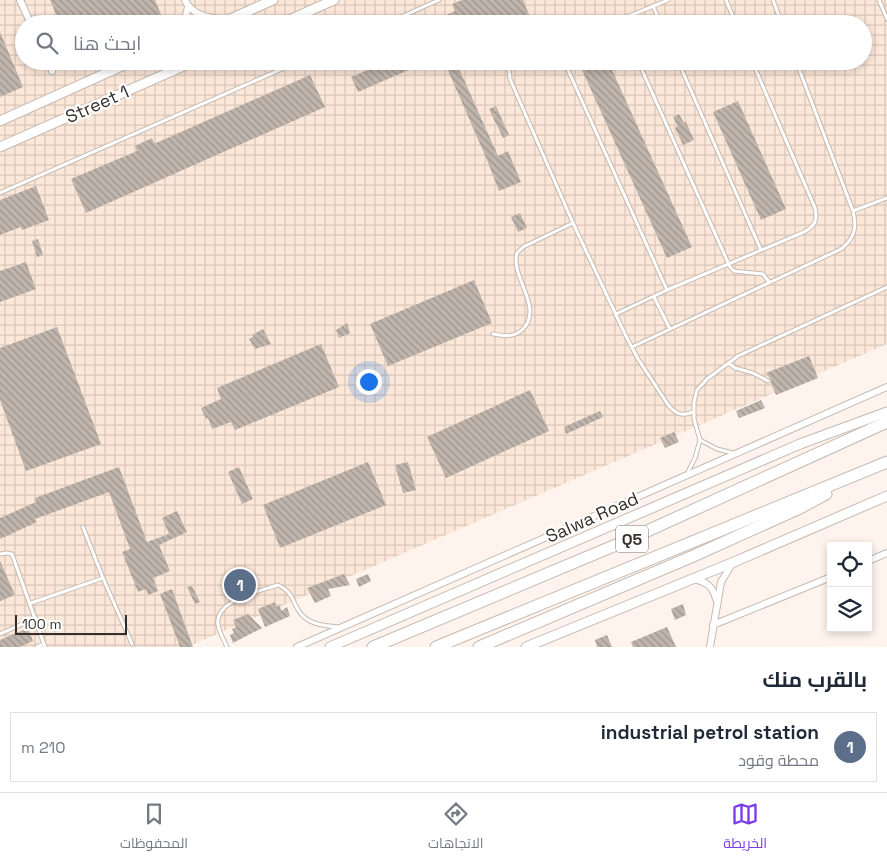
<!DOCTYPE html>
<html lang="ar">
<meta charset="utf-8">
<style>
:root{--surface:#fff;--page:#f2f2f3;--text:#1f2937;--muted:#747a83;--line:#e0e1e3;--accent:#7c3aed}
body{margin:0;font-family:"Space Grotesk",Cairo,sans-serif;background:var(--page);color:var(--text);direction:rtl}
.controls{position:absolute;right:15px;bottom:15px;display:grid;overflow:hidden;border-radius:0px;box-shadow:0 2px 8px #0003}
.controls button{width:45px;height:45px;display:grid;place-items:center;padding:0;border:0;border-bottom:1px solid var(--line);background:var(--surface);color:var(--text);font:25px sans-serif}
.scale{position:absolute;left:15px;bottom:12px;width:112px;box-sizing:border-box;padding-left:5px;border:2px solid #342f2c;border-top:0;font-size:14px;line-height:18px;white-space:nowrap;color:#342f2c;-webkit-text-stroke:4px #fff;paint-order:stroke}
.you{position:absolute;left:368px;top:381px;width:18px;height:18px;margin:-12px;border:4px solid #fff;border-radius:50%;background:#1a73e8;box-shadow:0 0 0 8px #1a73e833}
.badge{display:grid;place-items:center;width:32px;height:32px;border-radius:50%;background:var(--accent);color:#fff;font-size:16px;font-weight:700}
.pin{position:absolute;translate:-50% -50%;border:2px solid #fff;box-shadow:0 1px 5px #0006}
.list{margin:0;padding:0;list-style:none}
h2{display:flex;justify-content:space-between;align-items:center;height:65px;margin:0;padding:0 20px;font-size:21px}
h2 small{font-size:16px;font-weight:400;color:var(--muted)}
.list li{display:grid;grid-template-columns:32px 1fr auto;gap:15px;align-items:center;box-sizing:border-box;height:70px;margin:0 10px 10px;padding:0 10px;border:1px solid var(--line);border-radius:0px}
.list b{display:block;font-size:19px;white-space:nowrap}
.list p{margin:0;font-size:16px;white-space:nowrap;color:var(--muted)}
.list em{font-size:16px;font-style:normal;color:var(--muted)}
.icon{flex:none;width:28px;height:28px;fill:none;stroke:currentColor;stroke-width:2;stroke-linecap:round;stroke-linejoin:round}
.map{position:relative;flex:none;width:887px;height:647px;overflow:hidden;direction:ltr}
.search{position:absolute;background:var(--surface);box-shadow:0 2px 8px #0003;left:15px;right:15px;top:15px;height:55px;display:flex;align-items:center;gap:12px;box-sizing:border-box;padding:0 18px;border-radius:28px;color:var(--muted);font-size:19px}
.sheet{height:145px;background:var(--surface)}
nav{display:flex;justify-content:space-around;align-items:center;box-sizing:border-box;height:70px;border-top:1px solid var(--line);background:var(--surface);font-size:14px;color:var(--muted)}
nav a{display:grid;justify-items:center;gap:2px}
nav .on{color:var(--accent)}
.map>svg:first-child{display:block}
.industrial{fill:url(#industrial-grid);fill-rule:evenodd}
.building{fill:url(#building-back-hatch)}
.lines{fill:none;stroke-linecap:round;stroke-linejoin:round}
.lane-casing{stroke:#c6bab2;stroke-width:5}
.street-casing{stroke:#c6bab2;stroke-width:8}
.secondary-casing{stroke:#c6bab2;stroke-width:11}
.highway-casing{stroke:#c6bab2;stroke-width:13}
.lane{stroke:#fff;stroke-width:3}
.street{stroke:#fff;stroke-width:6}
.secondary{stroke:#fff;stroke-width:9}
.highway{stroke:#fff;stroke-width:11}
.labels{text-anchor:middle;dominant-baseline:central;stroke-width:4.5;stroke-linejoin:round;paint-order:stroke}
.shield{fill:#fff;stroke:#716d6b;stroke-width:1}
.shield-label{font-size:16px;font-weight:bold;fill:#342f2c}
.street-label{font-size:18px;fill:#342f2c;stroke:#fff}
</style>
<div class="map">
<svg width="887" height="647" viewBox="0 0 887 647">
<defs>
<pattern id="industrial-grid" width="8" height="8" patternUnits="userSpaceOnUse" patternTransform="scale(1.25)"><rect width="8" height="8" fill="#fce8d9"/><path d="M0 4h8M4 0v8" fill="none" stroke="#d9c7ba"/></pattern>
<pattern id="building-back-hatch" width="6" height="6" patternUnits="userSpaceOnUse" patternTransform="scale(1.25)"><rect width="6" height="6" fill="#c0b5ac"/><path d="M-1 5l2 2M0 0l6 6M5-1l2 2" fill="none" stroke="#9d948c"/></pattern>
</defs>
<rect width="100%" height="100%" fill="#fef4ed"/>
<path class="industrial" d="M0 0H887V344L187 647H0ZM24 24H863V61H24Z"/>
<g class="building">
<polygon points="50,0 155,0 165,24 60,24"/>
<polygon points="462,0 523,0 530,17 513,24 427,24 455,11 452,4"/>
<polygon points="0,32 23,87 0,97"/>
<polygon points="367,61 408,61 411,69 358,92 351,77 370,69"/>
<polygon points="578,61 608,61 692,247 667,258"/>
<polygon points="457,64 498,156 508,151 521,182 499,191 487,160 447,68"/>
<polygon points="310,75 325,107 86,213 71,179 137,151 135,146 152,138 154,143 156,143"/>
<polygon points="738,101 786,209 761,220 713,112"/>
<polygon points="496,106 509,135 503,138 489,109"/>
<polygon points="679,114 684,123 686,122 694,140 683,145 675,128 678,126 673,117"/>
<polygon points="36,186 49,220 22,230 21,227 0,235 0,200"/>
<polygon points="520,213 527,228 518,232 511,217"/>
<polygon points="38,239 43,255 37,257 32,241"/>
<polygon points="26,262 36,289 0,302 0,271"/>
<polygon points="474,280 492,323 388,366 370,324"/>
<polygon points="347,323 350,333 339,338 336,330"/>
<polygon points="57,327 101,444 26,471 0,400 0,348"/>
<polygon points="263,329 271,344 255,349 249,339 254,336 252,335"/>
<polygon points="321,344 339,387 235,430 231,422 212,429 208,418 206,419 201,408 221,399 217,388"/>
<polygon points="809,356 818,378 776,395 771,383 771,380 766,373"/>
<polygon points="530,390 549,431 446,478 427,437"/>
<polygon points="761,400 765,408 739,418 736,411"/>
<polygon points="600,411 603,417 566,434 564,427"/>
<polygon points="674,432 679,442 665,448 660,438"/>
<polygon points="368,462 386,505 280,548 263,505"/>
<polygon points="408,462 416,490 403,493 395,465"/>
<polygon points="119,467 147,542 169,534 162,518 177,511 187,532 159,545 170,571 153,578 158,591 148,595 146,589 138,592 122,552 130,549 109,492 35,519 37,522 0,539 0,518 36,502 35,498"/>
<polygon points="239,467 253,499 242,504 228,472"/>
<polygon points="0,561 15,595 0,601"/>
<polygon points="344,574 350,585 328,589 331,596 315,603 307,588"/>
<polygon points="368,574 371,581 359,587 356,579"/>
<polygon points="246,578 251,590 237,596 232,584"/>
<polygon points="192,586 200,602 195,604 187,587"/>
<polygon points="172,589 193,647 180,647 160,594"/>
<polygon points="275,602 276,607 280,605 281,611 287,607 290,616 265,627 258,609"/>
<polygon points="683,604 686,615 675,620 671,609"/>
<polygon points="248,614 262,628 233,643 230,635 234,633 232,629 236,627 233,620"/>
<polygon points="667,627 676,647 633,647 631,642"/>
<polygon points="28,628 33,641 20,647 0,647 0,640"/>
<polygon points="607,635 612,647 597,647 595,640"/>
</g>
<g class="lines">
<defs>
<g id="lane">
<polyline points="726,0 736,24"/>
<polyline points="773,0 782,24"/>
<polyline points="879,0 887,19"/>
<polyline points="653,6 661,24"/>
<polyline points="385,24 439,0"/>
<polyline points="610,24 668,0"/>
<path d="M521 61 513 65 509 69 510 79 573 223 625 334 638 359 669 406C677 415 683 416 693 412"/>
<polyline points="564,61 667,290"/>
<polyline points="638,61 730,267 734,271 763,274 769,282"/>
<polyline points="678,61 761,250"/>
<polyline points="0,193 300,61"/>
<polyline points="853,211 887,198"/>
<polyline points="654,297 670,329"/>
<path d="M616 314 667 290 804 232C815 226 818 220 815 208L752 61"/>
<path d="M493 334C504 336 514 338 523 329 544 307 510 277 517 253L523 247 573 223"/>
<path d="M632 347 841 249C855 238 857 227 853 211L796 61"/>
<polyline points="728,363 735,368 753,373 768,381"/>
<polyline points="733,453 717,449 700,440 694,419 694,402 697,390 707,379 738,356 887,287"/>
<polyline points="687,474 695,458 700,440"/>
<polyline points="83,527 103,578"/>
<polyline points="0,554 7,553 12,554 45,647"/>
<polyline points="31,603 103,578 132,644"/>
<polyline points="0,634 36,618"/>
<polyline points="37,647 44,644"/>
<path d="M227 647C224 640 219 632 218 625 214 600 261 591 278 585 296 594 291 603 302 615 311 625 326 626 339 627"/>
</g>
<g id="street">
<polyline points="20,0 31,24"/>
<path d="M185 0C192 16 211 19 227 19"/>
<polyline points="184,24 188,7"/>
<polyline points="48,61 52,71"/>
<polyline points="868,561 887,553"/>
<path d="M694 579C707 582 713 587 716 599"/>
<polyline points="713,625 831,577"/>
<polyline points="297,647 887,387"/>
<polyline points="710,647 721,582 732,564"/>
</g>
<g id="secondary">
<polyline points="219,24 273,0"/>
<polyline points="280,24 334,0"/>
<polyline points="0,121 133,61"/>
<polyline points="0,147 195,61"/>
<polyline points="330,647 800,444 887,412"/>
<polyline points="526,647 734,562 887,496"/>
</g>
<g id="highway">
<polyline points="373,647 623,542 887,422"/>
<polyline points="436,647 887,462"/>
<polyline points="479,647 691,557 800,508 826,494"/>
</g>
</defs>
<use href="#lane" class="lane-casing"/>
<use href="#street" class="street-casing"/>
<use href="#secondary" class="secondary-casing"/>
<use href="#highway" class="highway-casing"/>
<use href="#lane" class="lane"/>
<use href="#street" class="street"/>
<use href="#secondary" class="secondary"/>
<use href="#highway" class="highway"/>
</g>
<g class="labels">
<rect class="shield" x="616" y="525.5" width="32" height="27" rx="4"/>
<g class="shield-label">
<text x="632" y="539">Q5</text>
</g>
<g class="street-label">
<text transform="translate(97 104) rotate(-24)">Street 1</text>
<text transform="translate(592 517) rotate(-24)">Salwa Road</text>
</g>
</g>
</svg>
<div class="controls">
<button><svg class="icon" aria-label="locate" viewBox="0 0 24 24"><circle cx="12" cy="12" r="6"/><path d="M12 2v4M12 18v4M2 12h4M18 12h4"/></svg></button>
<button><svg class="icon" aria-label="layers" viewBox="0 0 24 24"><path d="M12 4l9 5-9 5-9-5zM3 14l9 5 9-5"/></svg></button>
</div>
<div class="scale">100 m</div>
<div class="you"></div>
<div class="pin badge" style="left:240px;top:585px;background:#5c6f8a">1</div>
<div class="search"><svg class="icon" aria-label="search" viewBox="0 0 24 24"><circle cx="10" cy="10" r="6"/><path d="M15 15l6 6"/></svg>ابحث هنا</div>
</div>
<section class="sheet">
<h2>بالقرب منك<small></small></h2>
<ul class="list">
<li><span class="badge" style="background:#5c6f8a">1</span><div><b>industrial petrol station</b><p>محطة وقود</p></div><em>210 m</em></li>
</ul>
</section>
<nav>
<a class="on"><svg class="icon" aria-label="map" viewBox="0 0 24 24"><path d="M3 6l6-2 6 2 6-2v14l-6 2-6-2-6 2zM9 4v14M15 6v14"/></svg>الخريطة</a>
<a><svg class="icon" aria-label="directions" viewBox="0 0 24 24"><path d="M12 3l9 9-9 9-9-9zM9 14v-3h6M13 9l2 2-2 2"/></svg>الاتجاهات</a>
<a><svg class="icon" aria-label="saved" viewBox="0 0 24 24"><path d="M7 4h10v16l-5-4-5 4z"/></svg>المحفوظات</a>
</nav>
